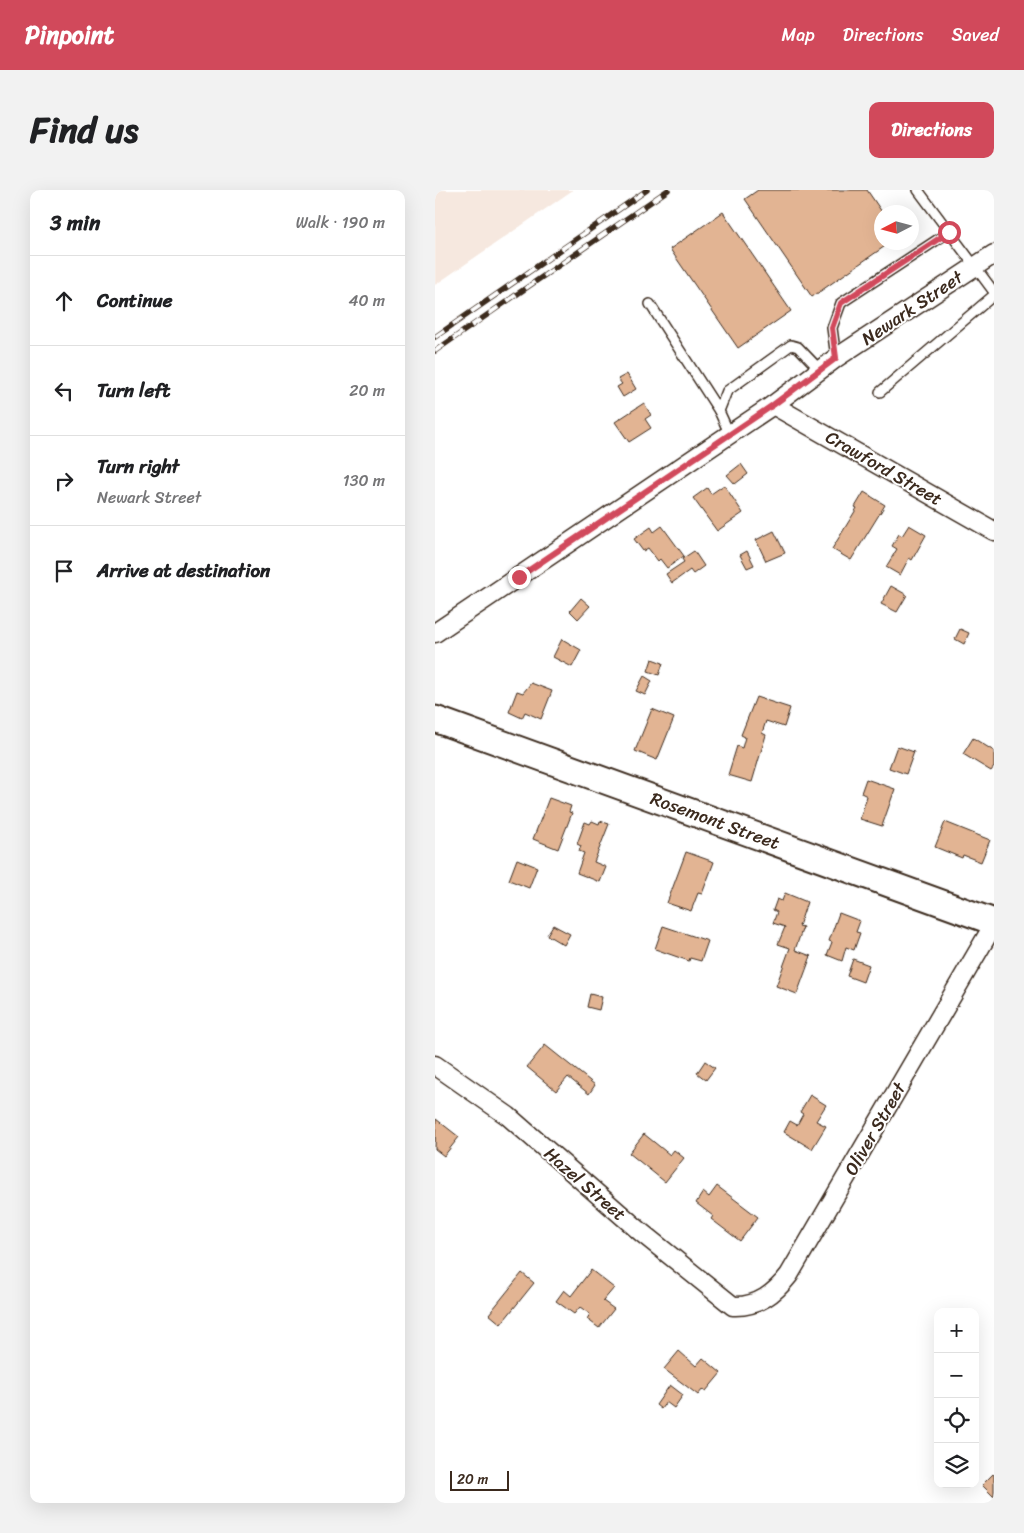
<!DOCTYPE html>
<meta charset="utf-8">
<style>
:root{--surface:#fff;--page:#f2f2f2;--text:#202124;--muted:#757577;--line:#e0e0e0;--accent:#d1495b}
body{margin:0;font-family:Sriracha,sans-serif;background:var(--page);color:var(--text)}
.controls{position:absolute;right:15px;bottom:15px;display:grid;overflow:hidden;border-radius:10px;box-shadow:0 5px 20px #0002}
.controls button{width:45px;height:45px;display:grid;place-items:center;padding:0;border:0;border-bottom:1px solid var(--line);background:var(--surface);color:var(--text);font:25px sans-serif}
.compass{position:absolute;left:439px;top:15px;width:45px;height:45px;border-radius:50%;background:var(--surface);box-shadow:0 5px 20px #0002;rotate:264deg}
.scale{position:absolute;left:15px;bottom:12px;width:59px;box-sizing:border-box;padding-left:5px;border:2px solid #3b2a1e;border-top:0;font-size:14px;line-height:18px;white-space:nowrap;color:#3b2a1e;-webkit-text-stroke:4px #fff;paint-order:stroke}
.stop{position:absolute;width:15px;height:15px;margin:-11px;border:4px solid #d1495b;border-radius:50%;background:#fff}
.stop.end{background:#d1495b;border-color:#fff;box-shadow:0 1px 5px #0008}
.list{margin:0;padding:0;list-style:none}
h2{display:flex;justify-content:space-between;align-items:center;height:65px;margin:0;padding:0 20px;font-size:21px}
h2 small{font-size:16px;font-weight:400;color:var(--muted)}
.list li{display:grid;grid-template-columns:32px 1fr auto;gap:15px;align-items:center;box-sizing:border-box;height:90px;padding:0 20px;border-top:1px solid var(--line)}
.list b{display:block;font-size:19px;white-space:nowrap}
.list p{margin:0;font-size:16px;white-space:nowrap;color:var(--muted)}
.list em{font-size:16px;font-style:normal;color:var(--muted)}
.icon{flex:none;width:28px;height:28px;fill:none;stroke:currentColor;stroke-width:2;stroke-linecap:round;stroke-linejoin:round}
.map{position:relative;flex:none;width:559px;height:1313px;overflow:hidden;border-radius:10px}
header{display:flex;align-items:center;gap:30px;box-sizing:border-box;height:70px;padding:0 25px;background:var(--accent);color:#fff}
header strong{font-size:24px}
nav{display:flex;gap:28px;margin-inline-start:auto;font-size:18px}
.intro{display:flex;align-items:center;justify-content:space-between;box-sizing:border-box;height:120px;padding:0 30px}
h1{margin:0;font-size:35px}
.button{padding:12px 22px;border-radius:10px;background:var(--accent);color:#fff;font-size:18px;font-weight:700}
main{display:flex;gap:30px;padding:0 30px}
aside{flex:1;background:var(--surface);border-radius:10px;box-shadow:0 5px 20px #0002}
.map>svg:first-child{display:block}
.built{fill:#f6e8df}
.building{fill:#e2b493;stroke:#3b2a1e}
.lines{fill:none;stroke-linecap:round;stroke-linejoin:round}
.lane-casing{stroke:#3b2a1e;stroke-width:12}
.street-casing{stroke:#3b2a1e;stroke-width:21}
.secondary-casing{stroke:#3b2a1e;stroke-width:29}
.lane{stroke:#fff;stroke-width:9}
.street{stroke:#fff;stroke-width:18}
.secondary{stroke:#fff;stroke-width:25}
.rail-casing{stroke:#3b2a1e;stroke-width:5.5}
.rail{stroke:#fff;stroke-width:4;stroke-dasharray:11;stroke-linecap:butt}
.route{stroke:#d1495b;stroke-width:6}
.labels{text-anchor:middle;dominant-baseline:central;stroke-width:4;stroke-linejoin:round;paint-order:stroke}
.street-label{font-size:18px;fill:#3b2a1e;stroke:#fff}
</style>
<header>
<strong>Pinpoint</strong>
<nav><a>Map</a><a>Directions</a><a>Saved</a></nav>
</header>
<div class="intro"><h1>Find us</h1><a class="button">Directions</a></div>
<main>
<aside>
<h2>3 min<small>Walk · 190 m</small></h2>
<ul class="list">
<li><svg class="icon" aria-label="ahead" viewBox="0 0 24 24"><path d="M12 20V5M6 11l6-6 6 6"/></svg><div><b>Continue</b></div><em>40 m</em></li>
<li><svg class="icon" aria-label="left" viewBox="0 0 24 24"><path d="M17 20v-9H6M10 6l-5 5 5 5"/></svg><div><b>Turn left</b></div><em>20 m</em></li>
<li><svg class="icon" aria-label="right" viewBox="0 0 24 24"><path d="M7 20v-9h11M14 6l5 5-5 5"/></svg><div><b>Turn right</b><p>Newark Street</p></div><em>130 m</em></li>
<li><svg class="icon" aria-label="arrive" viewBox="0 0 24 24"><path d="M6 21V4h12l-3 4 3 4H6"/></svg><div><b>Arrive at destination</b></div></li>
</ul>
</aside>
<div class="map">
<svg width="559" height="1313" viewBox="0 0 559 1313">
<rect width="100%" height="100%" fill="#fff"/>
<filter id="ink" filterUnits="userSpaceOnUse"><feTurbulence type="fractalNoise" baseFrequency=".02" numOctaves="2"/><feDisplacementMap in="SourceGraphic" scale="10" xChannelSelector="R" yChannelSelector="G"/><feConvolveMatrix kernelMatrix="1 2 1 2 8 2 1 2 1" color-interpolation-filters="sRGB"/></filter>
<g filter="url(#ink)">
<polygon class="built" points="0,0 138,0 0,95"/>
<g class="building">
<polygon points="323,0 432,0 447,22 447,52 456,52 377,107 310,9"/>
<polygon points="288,22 356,121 303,158 235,59"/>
<polygon points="192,184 201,199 188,207 182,197 187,194 183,189"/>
<polygon points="209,213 216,225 210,229 216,238 194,252 180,232"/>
<polygon points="306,274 313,284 300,294 292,285"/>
<polygon points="289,295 308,323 282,341 258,308 272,298 276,304"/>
<polygon points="429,302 450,315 416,370 397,359 422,318 420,317"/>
<polygon points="474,335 491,345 477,370 474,368 465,385 451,377 462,359 457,356 464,344 467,346"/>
<polygon points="227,336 249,366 232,378 225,369 223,371 213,358 208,361 199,349 216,337 219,342"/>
<polygon points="339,341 350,363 331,371 321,350"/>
<polygon points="259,361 269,376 258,384 255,380 237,393 231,384 249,372 247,369"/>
<polygon points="312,361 319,375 312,378 305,365"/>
<polygon points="456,396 472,405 462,422 446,414"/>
<polygon points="146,408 155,416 143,429 135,421"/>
<polygon points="525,439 534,443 529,454 520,449"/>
<polygon points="127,449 146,460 137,477 118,467"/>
<polygon points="217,469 228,473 224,485 213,481"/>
<polygon points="209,486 217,491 210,505 201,501"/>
<polygon points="96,493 117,501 106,529 90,522 87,528 74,522 82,501 88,503"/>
<polygon points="321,507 355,518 349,537 331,531 327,543 331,545 317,592 293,585 302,556 307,558 310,547 306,545"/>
<polygon points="217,519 239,528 222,570 200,561"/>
<polygon points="538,548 559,561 559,577 556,581 528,564"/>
<polygon points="462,556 479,562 471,584 454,578"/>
<polygon points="431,589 460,599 447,636 425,629 432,606 426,603"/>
<polygon points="114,608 136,616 134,622 137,623 123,659 98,649"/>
<polygon points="157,631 164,634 165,631 174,634 159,672 171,677 165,692 142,683 149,663 144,661 146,656 142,654 150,632 155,634"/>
<polygon points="510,632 555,650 546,672 528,665 527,668 500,657"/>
<polygon points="251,662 279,672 267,704 263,703 256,721 232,713"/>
<polygon points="82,669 102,677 94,698 74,690"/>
<polygon points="350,703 372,712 364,736 368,737 360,760 376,766 362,804 341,796 355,758 343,754 350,737 338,733 342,722 338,720 342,709 347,711"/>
<polygon points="404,723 425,731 421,742 425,743 419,760 411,757 407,771 392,765 397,752 394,751"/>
<polygon points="118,735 135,744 129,755 112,745"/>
<polygon points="228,736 273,751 266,771 255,768 254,771 220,759"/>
<polygon points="418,769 434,775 428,792 412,786"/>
<polygon points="155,804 167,807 164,820 152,817"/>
<polygon points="110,855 160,895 154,904 133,887 121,901 92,877"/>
<polygon points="270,871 280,878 271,890 262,883"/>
<polygon points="375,905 391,915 381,931 391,936 377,959 349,942 355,931 362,935 368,924 365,922"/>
<polygon points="1,929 24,947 9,966 0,959"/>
<polygon points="209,944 235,965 239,960 249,968 230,992 194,963"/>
<polygon points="282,996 323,1027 305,1051 276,1029 278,1026 261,1013 268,1002 274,1007"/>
<polygon points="156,1080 179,1098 168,1111 179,1119 164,1138 152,1129 155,1124 145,1117 139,1124 121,1111 129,1100 136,1106"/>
<polygon points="87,1083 99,1093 66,1134 54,1124"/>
<polygon points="244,1161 261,1176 268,1168 286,1183 271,1201 268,1199 263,1205 229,1179"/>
<polygon points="235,1195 248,1205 239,1218 231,1212 226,1219 221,1215"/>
<polygon points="558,1284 559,1285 559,1307 547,1295"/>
</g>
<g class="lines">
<defs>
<g id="lane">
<polyline points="483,0 559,102"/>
<polyline points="215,114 284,221"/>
<polyline points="401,168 397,138 406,113 514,42"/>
<polyline points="445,202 559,105"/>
<polyline points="295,245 284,221 292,201 356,155 363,157 385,180"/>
</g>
<g id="street">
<polyline points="338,215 559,341"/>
<polyline points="0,443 338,215 401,168 559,64"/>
<path d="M0 875 73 926 207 1043 298 1116C323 1117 340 1103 354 1085L559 734"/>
</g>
<g id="secondary">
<path id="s1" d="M0 529 559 732"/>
</g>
</defs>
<use href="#lane" class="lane-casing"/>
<use href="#street" class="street-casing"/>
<use href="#secondary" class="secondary-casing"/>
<use href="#lane" class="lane"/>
<use href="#street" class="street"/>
<use href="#secondary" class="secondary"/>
<defs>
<g id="rail">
<polyline points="0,147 212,0"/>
<polyline points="0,161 233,0"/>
</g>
</defs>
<use href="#rail" class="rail-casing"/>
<use href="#rail" class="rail"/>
</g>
</g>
<g class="lines" filter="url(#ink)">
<polyline class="route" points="84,387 338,215 401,168 397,138 406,113 514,42"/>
</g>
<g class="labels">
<g class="street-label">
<text transform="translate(477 118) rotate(-34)">Newark Street</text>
<text transform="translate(449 278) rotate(30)">Crawford Street</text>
<text stroke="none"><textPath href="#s1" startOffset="298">Rosemont Street</textPath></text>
<text transform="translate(440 939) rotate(-60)">Oliver Street</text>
<text transform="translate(150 994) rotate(41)">Hazel Street</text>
</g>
</g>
</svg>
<div class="controls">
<button>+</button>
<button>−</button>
<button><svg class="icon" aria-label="locate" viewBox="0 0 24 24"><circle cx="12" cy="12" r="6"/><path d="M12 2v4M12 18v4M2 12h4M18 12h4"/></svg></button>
<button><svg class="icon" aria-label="layers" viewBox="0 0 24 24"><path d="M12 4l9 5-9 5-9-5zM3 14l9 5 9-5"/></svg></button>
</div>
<svg class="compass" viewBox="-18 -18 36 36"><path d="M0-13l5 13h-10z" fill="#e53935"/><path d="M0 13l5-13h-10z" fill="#757577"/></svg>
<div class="scale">20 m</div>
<div class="stop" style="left:514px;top:42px"></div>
<div class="stop end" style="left:84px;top:387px"></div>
</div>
</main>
